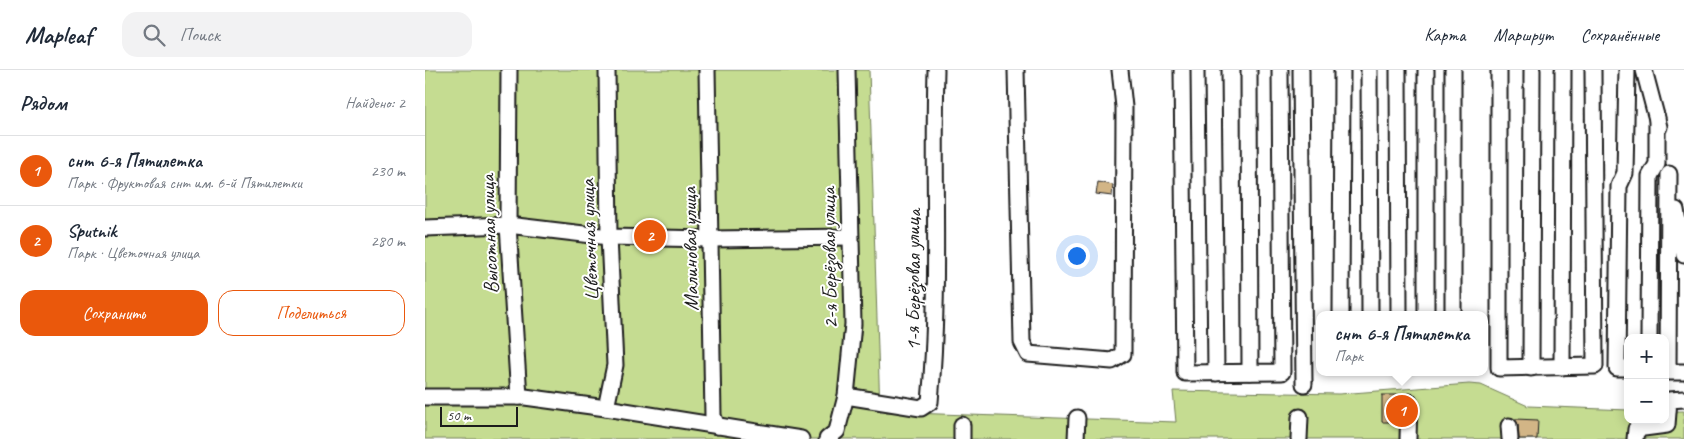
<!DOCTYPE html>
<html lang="ru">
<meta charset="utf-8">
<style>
:root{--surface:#fff;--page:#f2f2f3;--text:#1f2937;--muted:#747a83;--line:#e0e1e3;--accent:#ea580c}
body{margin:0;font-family:Caveat,sans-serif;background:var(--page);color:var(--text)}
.controls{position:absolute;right:15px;bottom:15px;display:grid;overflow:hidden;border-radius:10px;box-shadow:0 2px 12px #0003}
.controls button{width:45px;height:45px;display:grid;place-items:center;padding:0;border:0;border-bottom:1px solid var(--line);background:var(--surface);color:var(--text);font:25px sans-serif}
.scale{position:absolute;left:15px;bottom:12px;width:78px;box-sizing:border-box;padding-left:5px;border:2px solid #1c1c1c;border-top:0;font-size:14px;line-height:18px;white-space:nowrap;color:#1c1c1c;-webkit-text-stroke:4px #fff;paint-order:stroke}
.you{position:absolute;left:651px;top:185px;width:18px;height:18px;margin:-12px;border:4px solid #fff;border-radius:50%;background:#1a73e8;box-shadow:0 0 0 8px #1a73e833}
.badge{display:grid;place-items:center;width:32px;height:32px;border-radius:50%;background:var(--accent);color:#fff;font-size:16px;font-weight:700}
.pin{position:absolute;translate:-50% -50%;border:2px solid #fff;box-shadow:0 1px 5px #0006}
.popup{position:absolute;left:891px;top:241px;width:172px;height:65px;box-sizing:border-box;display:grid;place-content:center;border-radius:10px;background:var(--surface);filter:drop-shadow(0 1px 4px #0005);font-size:16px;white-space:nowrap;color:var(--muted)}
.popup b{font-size:19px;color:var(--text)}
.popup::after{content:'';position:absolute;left:50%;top:100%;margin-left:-10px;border:10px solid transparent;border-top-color:var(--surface)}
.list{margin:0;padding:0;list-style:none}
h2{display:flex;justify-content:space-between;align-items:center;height:65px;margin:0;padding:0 20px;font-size:21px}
h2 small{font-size:16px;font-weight:400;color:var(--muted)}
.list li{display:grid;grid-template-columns:32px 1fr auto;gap:15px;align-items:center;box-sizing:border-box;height:70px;padding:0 20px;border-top:1px solid var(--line)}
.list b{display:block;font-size:19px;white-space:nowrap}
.list p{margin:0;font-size:16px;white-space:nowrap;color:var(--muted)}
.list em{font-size:16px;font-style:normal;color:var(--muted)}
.actions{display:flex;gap:10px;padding:15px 20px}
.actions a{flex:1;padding:11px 0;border:1px solid var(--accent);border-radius:15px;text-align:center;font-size:18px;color:var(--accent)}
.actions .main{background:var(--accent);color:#fff}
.icon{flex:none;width:28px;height:28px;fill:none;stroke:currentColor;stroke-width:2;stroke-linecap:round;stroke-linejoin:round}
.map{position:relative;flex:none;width:1259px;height:369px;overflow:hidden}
header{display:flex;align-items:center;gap:30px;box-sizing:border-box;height:70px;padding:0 25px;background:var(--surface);border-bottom:1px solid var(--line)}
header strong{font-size:24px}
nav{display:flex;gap:28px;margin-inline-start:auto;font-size:18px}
.search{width:350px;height:45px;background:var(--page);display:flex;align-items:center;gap:12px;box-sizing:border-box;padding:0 18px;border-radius:15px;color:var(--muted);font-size:19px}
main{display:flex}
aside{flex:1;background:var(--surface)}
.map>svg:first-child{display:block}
.green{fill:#c5dc91;stroke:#707c56}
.building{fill:#d2b586;stroke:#1c1c1c}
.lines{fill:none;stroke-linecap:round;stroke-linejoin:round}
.minor-casing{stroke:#1c1c1c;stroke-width:19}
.minor{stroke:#fff;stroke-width:15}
.labels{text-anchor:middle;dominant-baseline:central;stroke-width:4;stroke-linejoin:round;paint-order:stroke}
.street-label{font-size:21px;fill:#1c1c1c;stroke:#fff}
</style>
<header>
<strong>Mapleaf</strong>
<div class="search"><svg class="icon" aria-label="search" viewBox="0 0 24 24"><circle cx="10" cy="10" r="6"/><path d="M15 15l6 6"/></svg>Поиск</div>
<nav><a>Карта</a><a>Маршрут</a><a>Сохранённые</a></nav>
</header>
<main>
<aside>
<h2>Рядом<small>Найдено: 2</small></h2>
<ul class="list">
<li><span class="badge">1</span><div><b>снт 6-я Пятилетка</b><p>Парк · Фруктовая снт им. 6-й Пятилетки</p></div><em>230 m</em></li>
<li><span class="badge">2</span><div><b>Sputnik</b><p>Парк · Цветочная улица</p></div><em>280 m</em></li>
</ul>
<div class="actions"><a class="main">Сохранить</a><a>Поделиться</a></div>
</aside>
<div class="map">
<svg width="1259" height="369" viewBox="0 0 1259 369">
<rect width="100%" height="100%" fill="#fff"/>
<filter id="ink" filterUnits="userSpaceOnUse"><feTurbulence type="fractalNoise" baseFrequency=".02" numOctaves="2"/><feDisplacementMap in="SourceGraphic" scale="10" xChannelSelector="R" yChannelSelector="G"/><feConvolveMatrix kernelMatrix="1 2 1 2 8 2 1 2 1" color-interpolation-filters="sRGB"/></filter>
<g filter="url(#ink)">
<polygon class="green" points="0,0 444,0 455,342 751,352 748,321 914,324 1044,314 1056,315 1103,336 1203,340 1203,350 1240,350 1240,341 1259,341 1259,369 0,369"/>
<g class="building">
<polygon points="673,112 688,115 687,126 671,124"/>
<polygon points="957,325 978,325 975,332 974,352 957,352"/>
<polygon points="1090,349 1113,350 1112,369 1094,369 1093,355"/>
</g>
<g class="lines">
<defs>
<g id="minor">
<polyline points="84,0 83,155 94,327"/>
<polyline points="282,0 288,346 292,356"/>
<polyline points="591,0 597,272 603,284 687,291 698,284 699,37 695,0"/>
<polyline points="757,0 760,303 857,302 855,0"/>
<polyline points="788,0 791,303"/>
<polyline points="824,0 825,302"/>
<polyline points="876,0 879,314"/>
<polyline points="944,0 945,245"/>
<polyline points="973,0 974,245"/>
<polyline points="1001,0 1001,245"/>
<polyline points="1028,0 1028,245"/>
<polyline points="1074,0 1074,298 1170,296 1168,0"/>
<polyline points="1202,0 1200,103 1194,116 1192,298 1203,298"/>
<polyline points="1219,0 1234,57"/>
<polyline points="1244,104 1243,302 1259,302"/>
<polyline points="1251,140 1259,185"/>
<polyline points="0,158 83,155 184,167 286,169 425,167"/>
<polyline points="916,245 917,0"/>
<polyline points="1224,268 1225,106 1232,94 1232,47"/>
<polyline points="1137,297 1138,0"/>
<polyline points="1106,298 1107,0"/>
<path d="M421 326 496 338 505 332C515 222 508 111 511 0"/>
<polyline points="0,327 100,327 181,338 376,369"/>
<polyline points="181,338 190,295 184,167 182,0"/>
<polyline points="1084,356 1085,369"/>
<polyline points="402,369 412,361 421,326 428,254 422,0"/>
<polyline points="537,369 537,355"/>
<polyline points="651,369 652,348"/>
<polyline points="874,369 875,347"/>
<polyline points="983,369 984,332"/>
<polyline points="1210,369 1211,359 1242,355 1244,330 1259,329"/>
</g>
</defs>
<use href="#minor" class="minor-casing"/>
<use href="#minor" class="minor"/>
</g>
</g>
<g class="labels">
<g class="street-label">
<text transform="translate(64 164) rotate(-92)">Высотная улица</text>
<text transform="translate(164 170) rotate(-92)">Цветочная улица</text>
<text transform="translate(265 179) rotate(-91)">Малиновая улица</text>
<text transform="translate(404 188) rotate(-91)">2-я Берёзовая улица</text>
<text transform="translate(488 210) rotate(-90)">1-я Берёзовая улица</text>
</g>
</g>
</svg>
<div class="controls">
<button>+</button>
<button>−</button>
</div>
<div class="scale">50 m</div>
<div class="you"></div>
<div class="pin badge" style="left:977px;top:341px">1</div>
<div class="popup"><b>снт 6-я Пятилетка</b>Парк</div>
<div class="pin badge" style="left:225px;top:166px">2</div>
</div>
</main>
